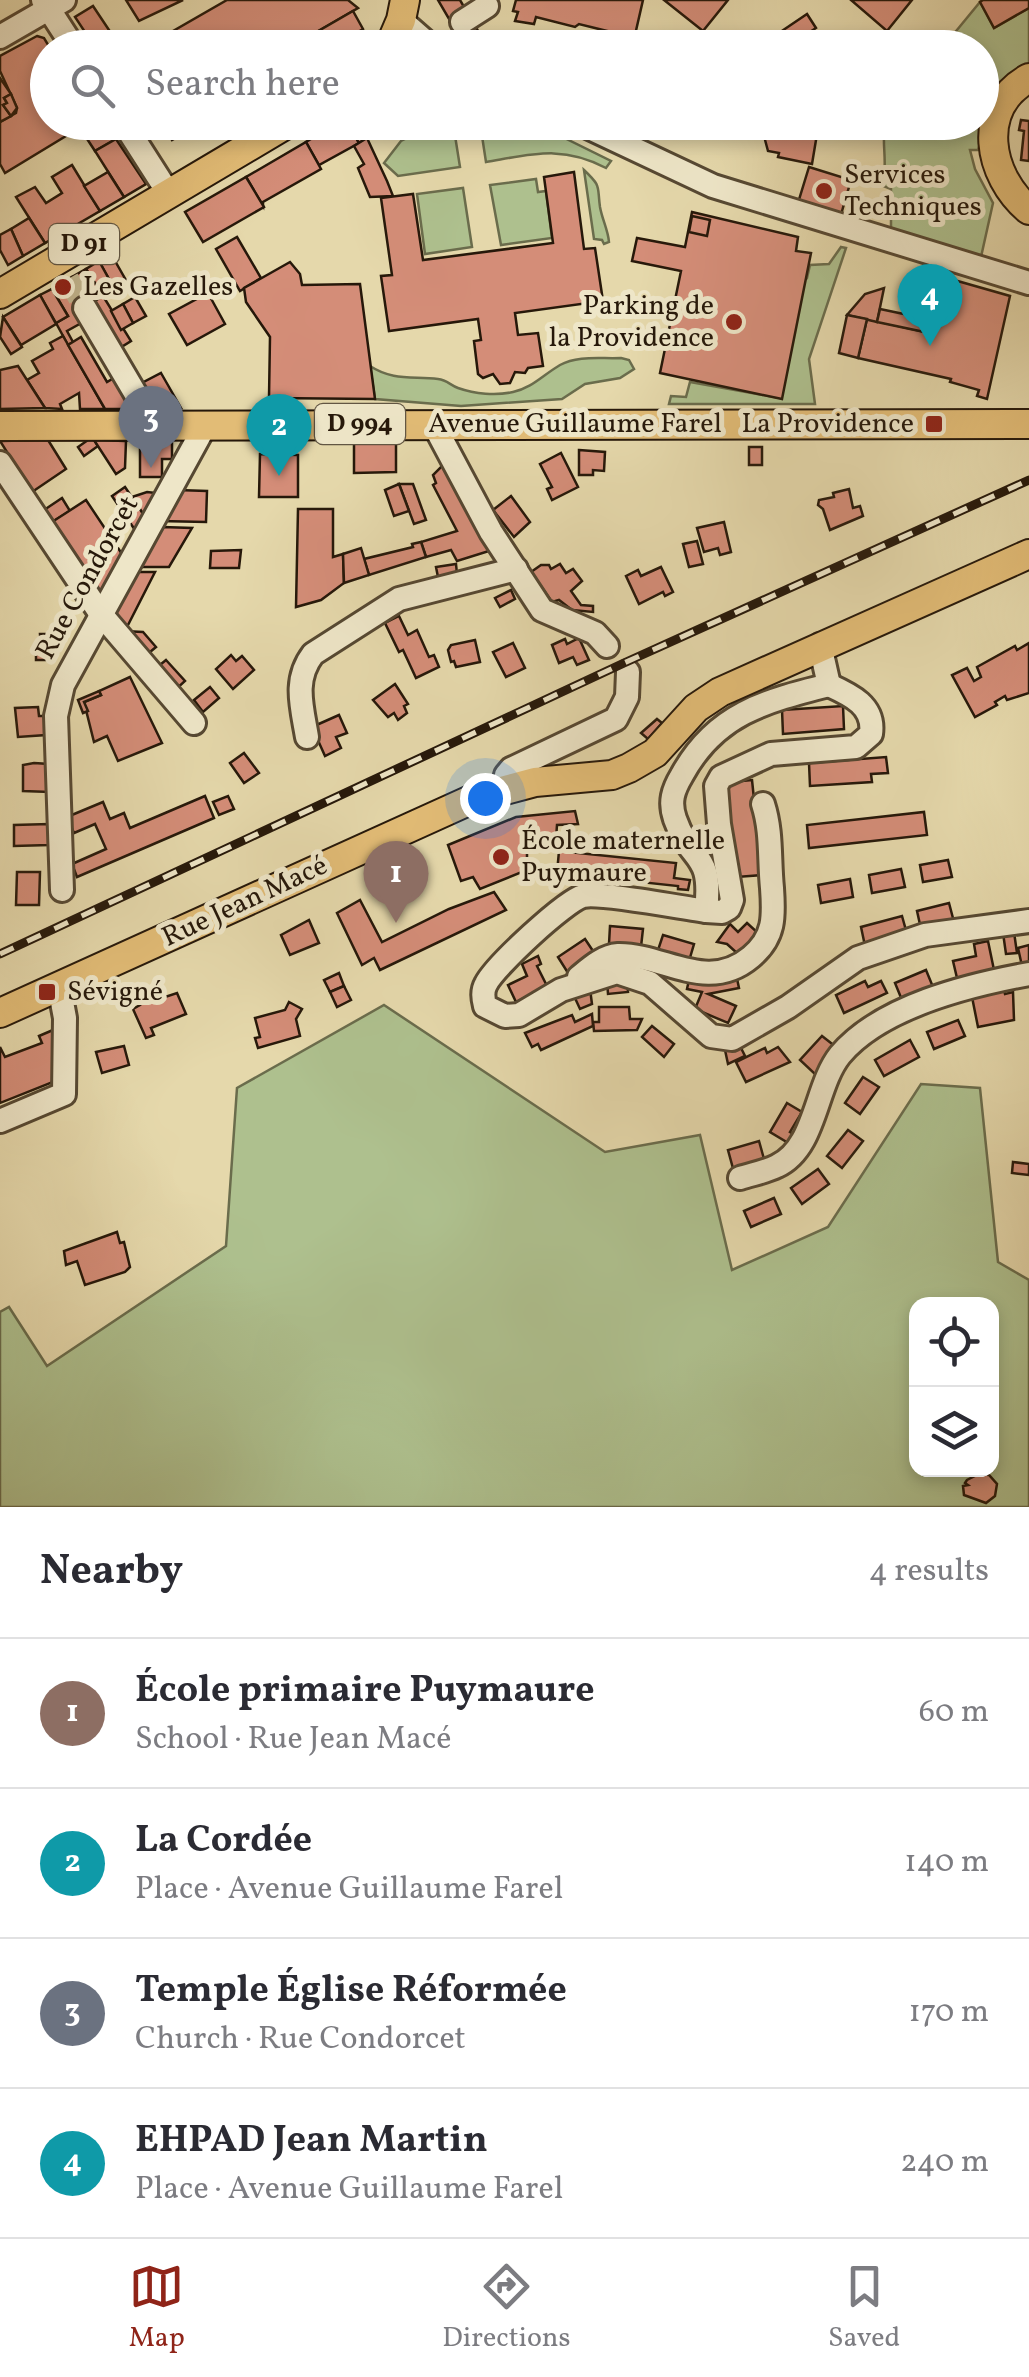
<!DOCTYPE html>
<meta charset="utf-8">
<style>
:root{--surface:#fff;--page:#f2f2f3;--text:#2b2b33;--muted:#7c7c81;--line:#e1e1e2;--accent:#8f2418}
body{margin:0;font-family:Vollkorn,serif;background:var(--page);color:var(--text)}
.controls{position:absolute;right:30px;bottom:30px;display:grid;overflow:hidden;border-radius:20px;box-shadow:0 5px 15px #0003}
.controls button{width:90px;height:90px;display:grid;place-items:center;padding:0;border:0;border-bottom:2px solid var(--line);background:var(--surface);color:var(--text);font:50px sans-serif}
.you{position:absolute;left:485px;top:798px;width:35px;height:35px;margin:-25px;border:8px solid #fff;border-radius:50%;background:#1a73e8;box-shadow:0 0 0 15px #1a73e833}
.badge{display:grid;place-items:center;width:65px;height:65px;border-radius:50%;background:var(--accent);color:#fff;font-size:32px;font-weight:700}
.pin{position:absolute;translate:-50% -82px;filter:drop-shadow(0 2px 5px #0008)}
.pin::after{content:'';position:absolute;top:52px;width:35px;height:30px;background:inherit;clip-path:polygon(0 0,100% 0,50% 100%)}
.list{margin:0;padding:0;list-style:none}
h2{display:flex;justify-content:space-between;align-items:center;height:130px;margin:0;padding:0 40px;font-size:42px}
h2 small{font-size:32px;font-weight:400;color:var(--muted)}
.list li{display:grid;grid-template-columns:65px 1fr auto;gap:30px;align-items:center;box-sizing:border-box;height:150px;padding:0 40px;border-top:2px solid var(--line)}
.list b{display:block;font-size:38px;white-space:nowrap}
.list p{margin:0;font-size:32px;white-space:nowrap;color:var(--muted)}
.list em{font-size:32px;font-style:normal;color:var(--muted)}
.icon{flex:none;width:55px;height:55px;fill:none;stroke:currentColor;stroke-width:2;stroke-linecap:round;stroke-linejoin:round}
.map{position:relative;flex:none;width:1029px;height:1507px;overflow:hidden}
.search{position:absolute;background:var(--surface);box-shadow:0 5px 15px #0003;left:30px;right:30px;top:30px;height:110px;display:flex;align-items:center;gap:25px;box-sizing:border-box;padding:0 35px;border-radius:55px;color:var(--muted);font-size:38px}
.sheet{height:730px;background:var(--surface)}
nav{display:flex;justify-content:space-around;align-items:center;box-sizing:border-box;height:140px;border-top:2px solid var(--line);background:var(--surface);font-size:28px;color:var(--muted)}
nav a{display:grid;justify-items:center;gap:5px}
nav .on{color:var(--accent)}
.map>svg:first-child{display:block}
.green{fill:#aec08e;stroke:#6a6c4c;stroke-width:2.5;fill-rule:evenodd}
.building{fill:#d48d78;stroke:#26180a;stroke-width:2.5}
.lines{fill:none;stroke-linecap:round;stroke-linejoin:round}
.minor-tunnel{stroke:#bfb28b;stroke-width:22;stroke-dasharray:22 11;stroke-linecap:butt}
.minor-casing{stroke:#564832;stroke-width:28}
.major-casing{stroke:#26180a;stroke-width:32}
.minor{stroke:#eee6c8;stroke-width:22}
.major{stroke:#e2bc76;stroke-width:28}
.rail-casing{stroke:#26180a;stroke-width:9}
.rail{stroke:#eee6c8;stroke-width:5;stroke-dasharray:15;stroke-linecap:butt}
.poi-dot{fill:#8f2418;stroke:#eee6c8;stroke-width:4}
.labels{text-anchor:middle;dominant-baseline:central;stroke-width:10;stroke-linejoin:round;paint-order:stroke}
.shield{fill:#eee6c8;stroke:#625643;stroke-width:2.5}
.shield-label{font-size:25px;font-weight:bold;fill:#26180a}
.poi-label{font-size:28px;fill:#26180a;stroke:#eee6c8;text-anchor:start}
.street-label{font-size:28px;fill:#26180a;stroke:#eee6c8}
</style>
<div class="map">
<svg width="1029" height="1507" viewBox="0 0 1029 1507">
<rect width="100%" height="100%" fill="#e5d8ab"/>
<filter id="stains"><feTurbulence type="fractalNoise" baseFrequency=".002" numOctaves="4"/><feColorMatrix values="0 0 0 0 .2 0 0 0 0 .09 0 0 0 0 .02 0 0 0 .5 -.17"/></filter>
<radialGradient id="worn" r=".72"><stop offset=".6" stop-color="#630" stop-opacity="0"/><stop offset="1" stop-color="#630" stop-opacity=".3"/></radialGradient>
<g class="green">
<path d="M980 2 994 28 1029 8V64L1000 83 978 150H970L975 169 993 203 981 257 891 229V189L881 185C889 164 881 145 885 123H965L967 130 970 123 982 122V48L943 47Z"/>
<polygon points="437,123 453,123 460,167 398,176 384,163 401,141"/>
<path d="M480 123H534L611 161 606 168C563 145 533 154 486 162Z"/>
<path d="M584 170C602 187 597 186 600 207 602 219 608 230 609 242L604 244 602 240 594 239Z"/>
<polygon points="536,179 538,192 546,191 552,238 501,245 490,185"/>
<polygon points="463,188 472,247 425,254 417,194"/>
<polygon points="841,247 846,248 809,359 815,404 669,404 671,396 686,397 690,382 780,398 803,277 807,278 810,265 829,264"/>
<path d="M621 358 629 360 634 369 620 378 585 384 562 399 461 406 375 399 370 366C393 381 412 376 438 379 447 380 450 385 458 388 475 394 496 396 513 392 532 388 543 375 560 365 578 355 601 359 621 358Z"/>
<path d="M384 1005 605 1152 700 1135 732 1270 828 1227 921 1084 980 1088 998 1262 1029 1280V1507H0V1312L9 1307 47 1366 226 1246 237 1088ZM916 1304H992V1470H916Z"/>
</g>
<g class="building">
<polygon points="126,0 183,0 139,21"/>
<polygon points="227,0 348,0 358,8 289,48 157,48 154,42"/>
<polygon points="438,0 460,0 488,48 466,48"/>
<polygon points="516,0 643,0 632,48 604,44 607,31 579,24 575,27 536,17 534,24 515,21 518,12 513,11"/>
<polygon points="664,0 728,0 703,31"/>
<polygon points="851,0 912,0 887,31"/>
<polygon points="983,0 1029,0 1029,8 994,28 980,2"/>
<polygon points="93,6 121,48 92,48 85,37 87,35 75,17"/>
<polygon points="353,11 363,29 331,48 289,48"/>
<polygon points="807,14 816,28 807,34 815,48 772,48 767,41"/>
<polygon points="37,36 44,38 50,48 48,122 89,122 5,173 0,164 0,122 16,113 17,108 0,71 0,56"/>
<polygon points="0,78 11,94 4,98 7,103 3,105 11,116 0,122"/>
<polygon points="11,94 17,108 11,116 3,105 7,103 4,98"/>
<polygon points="1021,120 1029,121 1029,161 1021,160 1024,131 1019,130"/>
<polygon points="89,122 106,122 116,139 95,151 80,128"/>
<polygon points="162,122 203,122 172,140"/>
<polygon points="226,122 249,122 250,125 229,137 222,125"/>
<polygon points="339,122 347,122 359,143 319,165 306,142"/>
<polygon points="347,122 359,122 367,138 359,143"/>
<polygon points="760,122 819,122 812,164 778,157 779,153 768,151 764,136 757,135"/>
<polygon points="367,138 387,181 393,196 370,197 358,168 364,164 354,146"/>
<polygon points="116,139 146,184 124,197 95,151"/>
<polygon points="306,142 321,169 263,202 263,206 246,177"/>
<polygon points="72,165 100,211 45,243 16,197 35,187 46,203 62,193 52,177"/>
<polygon points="809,167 851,180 840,218 798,203"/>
<polygon points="108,172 124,197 100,211 84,186"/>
<polygon points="574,172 584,249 595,248 603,301 515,313 518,335 538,333 543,366 528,368 525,373 515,372 510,383 500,384 493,374 483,378 478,374 474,341 481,340 478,319 389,331 381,276 392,275 381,198 413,194 423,260 553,243 544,177"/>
<polygon points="246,177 264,207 203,242 185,212"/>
<polygon points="692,212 798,237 796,251 811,253 782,399 660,373 681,271 632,261 637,238 685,247"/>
<polygon points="692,216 710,220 707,236 689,232"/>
<polygon points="29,218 45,243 23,256 11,229"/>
<polygon points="11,229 23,256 8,265 0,250 0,235"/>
<polygon points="237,237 261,278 240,291 216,249"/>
<polygon points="111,254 131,289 125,292 122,286 115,290 99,261"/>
<polygon points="99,261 115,290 103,296 86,269"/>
<polygon points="290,262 300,274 302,285 360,284 375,399 269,398 270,337 246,302 244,288"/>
<polygon points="86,269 103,296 89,306 72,277"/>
<polygon points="72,277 89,306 85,321 67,331 73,342 68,345 56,323 68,316 52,289"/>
<polygon points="947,278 1010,296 987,399 977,396 979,390 950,382 951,379 858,358 867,319 934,334"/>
<polygon points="884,288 877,322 847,315 865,294"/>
<polygon points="52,289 68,316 56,323 40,295"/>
<polygon points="208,293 225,324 187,345 169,314"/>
<polygon points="40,295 56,324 21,345 3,317"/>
<polygon points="103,296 131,341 115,351 90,304"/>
<polygon points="135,297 146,316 133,323 123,304"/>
<polygon points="123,304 133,323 121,330 111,311"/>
<polygon points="880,309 937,321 934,334 877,322"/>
<polygon points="847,315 867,319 858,358 839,353"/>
<polygon points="3,317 22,347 11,354 0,337"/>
<polygon points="63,336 94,390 105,409 80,409 79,393 60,404 62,409 45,408 27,380 39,373 32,361 53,349 50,343"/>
<polygon points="81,337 107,382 119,375 137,409 105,409 68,345"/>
<polygon points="18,366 45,408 0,409 0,370"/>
<polygon points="161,373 181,408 148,409 136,386"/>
<polygon points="48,440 66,469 32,492 0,441"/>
<polygon points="88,440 94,440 98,446 84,456 78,447"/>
<polygon points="94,440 126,441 125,468 116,474"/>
<polygon points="354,440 396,440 396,472 354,473"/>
<polygon points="140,441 172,441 172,459 162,459 162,477 140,477"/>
<rect x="749" y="447" width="13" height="18"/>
<polygon points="579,450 605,452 604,471 593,470 593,475 579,475"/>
<polygon points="561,453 578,487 552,500 547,489 552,487 540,464"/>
<polygon points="260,454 298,455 298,497 259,497"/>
<polygon points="443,465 489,551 457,561 451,550 426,557 421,542 457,531 433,485 436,483 433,475"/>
<polygon points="399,484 413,484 426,520 414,524"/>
<polygon points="399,484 409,511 394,516 385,490"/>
<polygon points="125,487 150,524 144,535 135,530 112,496"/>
<polygon points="849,489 853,508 860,506 863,516 830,530 823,509 818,505 819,500 834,497 833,493"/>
<polygon points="177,490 207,491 206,522 160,521"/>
<polygon points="147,492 156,493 150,524 132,497"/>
<polygon points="511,496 530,522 514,537 493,510"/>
<polygon points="62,498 70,511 52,522 44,510"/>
<polygon points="86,500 122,554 119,559 126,564 105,601 52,522"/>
<polygon points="298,509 333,509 333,557 343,554 344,583 321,600 296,607"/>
<polygon points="724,522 731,552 720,555 718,548 704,552 697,528"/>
<polygon points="162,527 192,528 169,567 137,567"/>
<polygon points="697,541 703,564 689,567 683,544"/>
<polygon points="421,542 426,557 369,575 364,559 413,547 412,544"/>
<polygon points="361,548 369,575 344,583 343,554"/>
<polygon points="241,550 239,568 210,568 211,551"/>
<polygon points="456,564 457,574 438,577 436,567"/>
<polygon points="560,564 566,573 573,569 582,581 571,591 581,605 593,606 593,612 572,610 559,600 552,602 531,572 541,565 549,565 551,569"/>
<polygon points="661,567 673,592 665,596 663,592 639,604 626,576 638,570 641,576"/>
<polygon points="133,572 155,572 128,625 118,625 111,611"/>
<polygon points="511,590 515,599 500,607 495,598"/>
<polygon points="399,616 408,635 417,630 429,657 434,655 439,667 416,678 403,650 399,652 385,623"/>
<polygon points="123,631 143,632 156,647 144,657"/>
<polygon points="40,634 52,634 52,660 36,660 36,650 41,650"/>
<polygon points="579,638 589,660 577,665 573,657 559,663 552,645 565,639 567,644"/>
<polygon points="475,640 480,662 456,667 454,661 451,662 448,650 451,645"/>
<polygon points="513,643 525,668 506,677 493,652"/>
<polygon points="1029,643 1029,693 1007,700 1005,696 995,702 997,705 975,717 952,675 967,668 974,681 981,677 977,667 1015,646 1017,650"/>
<polygon points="231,655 236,661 242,656 254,670 233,689 216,669"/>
<polygon points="166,660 185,681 173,692 155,669"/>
<polygon points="130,677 162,743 118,761 107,736 94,742 84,702 101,695 99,691"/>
<polygon points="395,684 408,704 404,706 407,713 398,720 394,713 388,717 373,700"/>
<polygon points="210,687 219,698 203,712 194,700"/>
<polygon points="99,691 101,695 84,702 88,711 83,713 78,700"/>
<polygon points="843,706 844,729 783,734 782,710"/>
<polygon points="38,707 39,716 45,716 46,735 18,737 15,708"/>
<polygon points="339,715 347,733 336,737 341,748 325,756 312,727"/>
<polygon points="657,719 662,723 648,739 641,733"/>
<polygon points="244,753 259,773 244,783 230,763"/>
<polygon points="886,757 888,773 871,774 872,782 810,786 809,763"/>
<polygon points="34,763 49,764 50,792 23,791 23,765"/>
<polygon points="752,780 762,875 737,877 722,783"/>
<polygon points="205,796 214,818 77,877 72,864 106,849 95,824 74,833 67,817 103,802 110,819 124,813 130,828"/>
<polygon points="228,796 234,809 219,815 213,802"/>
<polygon points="575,811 578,824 557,825 556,839 527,845 527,870 480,889 473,877 461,881 448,845 516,817"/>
<polygon points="924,812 927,835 809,848 807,825"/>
<polygon points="49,824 49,845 14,846 14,825"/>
<polygon points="559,851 676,863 674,878 690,880 688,890 678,889 678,886 557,873"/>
<polygon points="948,860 952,877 923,882 920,865"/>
<polygon points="901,869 905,887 872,893 869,875"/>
<polygon points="17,872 40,872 39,905 16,905"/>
<polygon points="850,879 853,897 821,903 818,885"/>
<polygon points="494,892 506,910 380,970 374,958 362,965 337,913 360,900 382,942 449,909"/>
<polygon points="949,903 954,922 921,929 917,911"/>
<polygon points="902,916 907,934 865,946 861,927"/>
<polygon points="309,920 319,943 290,955 281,935"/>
<polygon points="747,923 758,933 738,954 727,944 717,942 730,924 738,932"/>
<polygon points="610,926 643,929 641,947 609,944"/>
<polygon points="1014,932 1017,953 1006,954 1003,933"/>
<polygon points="663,935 694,944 689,961 657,953"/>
<polygon points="585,939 595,954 568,973 558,957"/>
<polygon points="988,941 994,970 957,978 953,961 976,956 974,944"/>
<polygon points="1029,945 1029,964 1022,966 1018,948"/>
<polygon points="538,956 541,964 537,966 547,986 516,1002 508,985 527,976 522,964"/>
<polygon points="926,970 933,987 902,1000 895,983"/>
<polygon points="339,973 344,986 330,992 324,980"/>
<polygon points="736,974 739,988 708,994 736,1006 728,1023 695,1009 702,992 687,989 690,975"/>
<polygon points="627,978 628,992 608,994 607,981"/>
<polygon points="865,981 868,987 881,981 887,993 844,1013 836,995"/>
<polygon points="344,986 351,1000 337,1007 330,992"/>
<polygon points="590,989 592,1004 580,1009 574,996"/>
<polygon points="1004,990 1005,994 1013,992 1014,1020 978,1027 972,997"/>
<polygon points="177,993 186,1014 151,1028 154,1035 146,1038 133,1009 140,1005 138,1001 148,998 150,1002"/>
<polygon points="289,1002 302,1009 296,1019 300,1036 258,1048 255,1038 260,1037 255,1018 285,1010"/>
<polygon points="599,1007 629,1007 630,1019 642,1019 637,1030 594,1031 593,1022 599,1022"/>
<polygon points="592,1014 593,1026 541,1050 538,1044 532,1047 525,1033 572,1015 575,1022"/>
<polygon points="958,1020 965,1036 934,1049 927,1032"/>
<polygon points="652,1026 674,1044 664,1057 642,1037"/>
<polygon points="53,1030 53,1082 0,1103 0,1047 5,1057 42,1043 39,1036"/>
<polygon points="822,1036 836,1047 820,1065 823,1067 816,1075 800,1060"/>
<polygon points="910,1040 919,1057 884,1076 875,1060"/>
<polygon points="739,1044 745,1056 728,1064 725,1050"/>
<polygon points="124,1046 129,1065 102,1073 96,1052"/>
<polygon points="778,1047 790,1062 746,1082 736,1062 765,1048 767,1053"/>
<polygon points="863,1077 879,1087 860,1114 845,1103"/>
<polygon points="787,1103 802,1112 790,1132 795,1135 790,1144 770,1132"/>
<polygon points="848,1130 863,1141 842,1168 827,1156"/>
<polygon points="759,1141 764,1159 734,1172 728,1150"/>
<polygon points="1013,1162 1029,1164 1029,1175 1012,1173"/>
<polygon points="818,1169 829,1184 802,1204 791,1188"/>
<polygon points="774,1198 781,1214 751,1227 744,1211"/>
<polygon points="117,1232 120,1243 124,1242 130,1267 125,1272 85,1285 77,1261 66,1265 64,1251"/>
<polygon points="979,1474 989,1475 997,1484 995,1496 986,1503 964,1495 963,1486 968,1485 965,1483 967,1480"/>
</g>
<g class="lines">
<polyline class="minor-tunnel" points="68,279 85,308"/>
<defs>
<g id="minor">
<polyline points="43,0 74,48"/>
<polyline points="401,20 433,48"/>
<polyline points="462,22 487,6"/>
<polyline points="0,37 64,0"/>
<polyline points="123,122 169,194"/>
<polyline points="577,122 713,186 1029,283"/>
<polyline points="85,308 141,403 148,424"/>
<polyline points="434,425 491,532 542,610 595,633 607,646"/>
<polyline points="0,463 100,613 194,723"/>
<path d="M820 645 829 685C765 701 715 714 682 775 673 790 669 802 675 819 691 865 713 850 706 911 683 908 601 892 583 896 565 901 495 966 486 984 482 991 483 998 485 1006L505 1016 519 1015 561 990 617 972 650 983 711 1036 732 1039 788 1007 858 958 925 935 1029 921"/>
<path d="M307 737C302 707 293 680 313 654L399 599 516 569"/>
<polyline points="504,789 506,775 511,769 616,719 627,697 628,672"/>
<polyline points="62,890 56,716 63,685 206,424"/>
<path d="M706 911 722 912 729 908 732 900 719 824 716 786 721 777 771 754 856 747 871 734C875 706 851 695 829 685"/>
<path d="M579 977C590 968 603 956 618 955 664 954 707 994 751 957 775 937 774 916 772 888 769 859 772 832 763 804"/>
<polyline points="0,1121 64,1094 65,1018 59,986"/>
<path d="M740 1178C752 1174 765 1172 777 1166 816 1148 815 1086 840 1055 881 1006 969 985 1029 974"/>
</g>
<g id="major">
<polyline points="389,48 401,20 405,0"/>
<path d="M1029 78C975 108 988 176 1029 210"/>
<polyline points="0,294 290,122"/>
<polyline points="0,426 1029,424"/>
<polyline points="0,1013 475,798 535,782 612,775 629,768 655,753 696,708 720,692 1029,554"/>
</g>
</defs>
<use href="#minor" class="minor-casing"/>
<use href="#major" class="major-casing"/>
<use href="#minor" class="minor"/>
<use href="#major" class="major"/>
<defs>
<polyline id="rail" points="0,954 624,663 1029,480"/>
</defs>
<use href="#rail" class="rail-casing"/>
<use href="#rail" class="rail"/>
</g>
<g class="poi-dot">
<circle cx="824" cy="191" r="10"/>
<circle cx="63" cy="287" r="10"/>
<circle cx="734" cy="322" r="10"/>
<rect x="924" y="414" width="20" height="20" rx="5"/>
<circle cx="501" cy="857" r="10"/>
<rect x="37" y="982" width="20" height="20" rx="5"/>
</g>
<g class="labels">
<g class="shield">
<rect x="49" y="224" width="70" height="40" rx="8"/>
<rect x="315" y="404" width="90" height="40" rx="8"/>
</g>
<g class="shield-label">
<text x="84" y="244">D 91</text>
<text x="360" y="424">D 994</text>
</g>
<g class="poi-label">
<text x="844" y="175">Services<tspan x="844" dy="32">Techniques</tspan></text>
<text x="83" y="287">Les Gazelles</text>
<text x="714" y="306" text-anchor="end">Parking de<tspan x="714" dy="32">la Providence</tspan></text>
<text x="914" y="424" text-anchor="end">La Providence</text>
<text x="521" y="841">École maternelle<tspan x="521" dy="32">Puymaure</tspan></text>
<text x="67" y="992">Sévigné</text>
</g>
<g class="street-label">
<text x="575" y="424">Avenue Guillaume Farel</text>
<text transform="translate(88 578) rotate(-61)">Rue Condorcet</text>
<text transform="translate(245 902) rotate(-25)">Rue Jean Macé</text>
</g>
</g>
<rect width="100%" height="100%" filter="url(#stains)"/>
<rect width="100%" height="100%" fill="url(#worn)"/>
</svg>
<div class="controls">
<button><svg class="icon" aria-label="locate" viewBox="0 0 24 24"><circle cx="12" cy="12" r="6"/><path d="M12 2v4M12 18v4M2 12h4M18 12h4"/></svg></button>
<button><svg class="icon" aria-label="layers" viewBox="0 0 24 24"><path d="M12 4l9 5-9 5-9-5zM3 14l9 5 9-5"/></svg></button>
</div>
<div class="you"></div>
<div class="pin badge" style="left:396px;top:923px;background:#8d6e63">1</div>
<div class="pin badge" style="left:279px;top:476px;background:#0f9aa8">2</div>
<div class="pin badge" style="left:151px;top:468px;background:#6b7280">3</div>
<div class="pin badge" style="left:930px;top:346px;background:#0f9aa8">4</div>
<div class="search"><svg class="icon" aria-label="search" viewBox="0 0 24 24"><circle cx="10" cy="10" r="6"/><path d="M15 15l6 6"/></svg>Search here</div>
</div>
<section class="sheet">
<h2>Nearby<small>4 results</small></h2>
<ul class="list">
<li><span class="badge" style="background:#8d6e63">1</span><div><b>École primaire Puymaure</b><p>School · Rue Jean Macé</p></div><em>60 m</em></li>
<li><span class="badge" style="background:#0f9aa8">2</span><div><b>La Cordée</b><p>Place · Avenue Guillaume Farel</p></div><em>140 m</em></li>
<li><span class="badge" style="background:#6b7280">3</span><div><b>Temple Église Réformée</b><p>Church · Rue Condorcet</p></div><em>170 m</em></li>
<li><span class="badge" style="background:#0f9aa8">4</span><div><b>EHPAD Jean Martin</b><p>Place · Avenue Guillaume Farel</p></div><em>240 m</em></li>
</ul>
</section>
<nav>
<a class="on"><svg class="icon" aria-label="map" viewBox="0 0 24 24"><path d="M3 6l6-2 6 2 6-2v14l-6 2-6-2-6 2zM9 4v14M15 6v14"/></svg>Map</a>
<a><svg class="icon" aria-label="directions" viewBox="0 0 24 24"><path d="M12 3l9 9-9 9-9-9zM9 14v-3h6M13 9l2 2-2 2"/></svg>Directions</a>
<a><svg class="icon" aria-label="saved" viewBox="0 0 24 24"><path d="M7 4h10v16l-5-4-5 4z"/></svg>Saved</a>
</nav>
